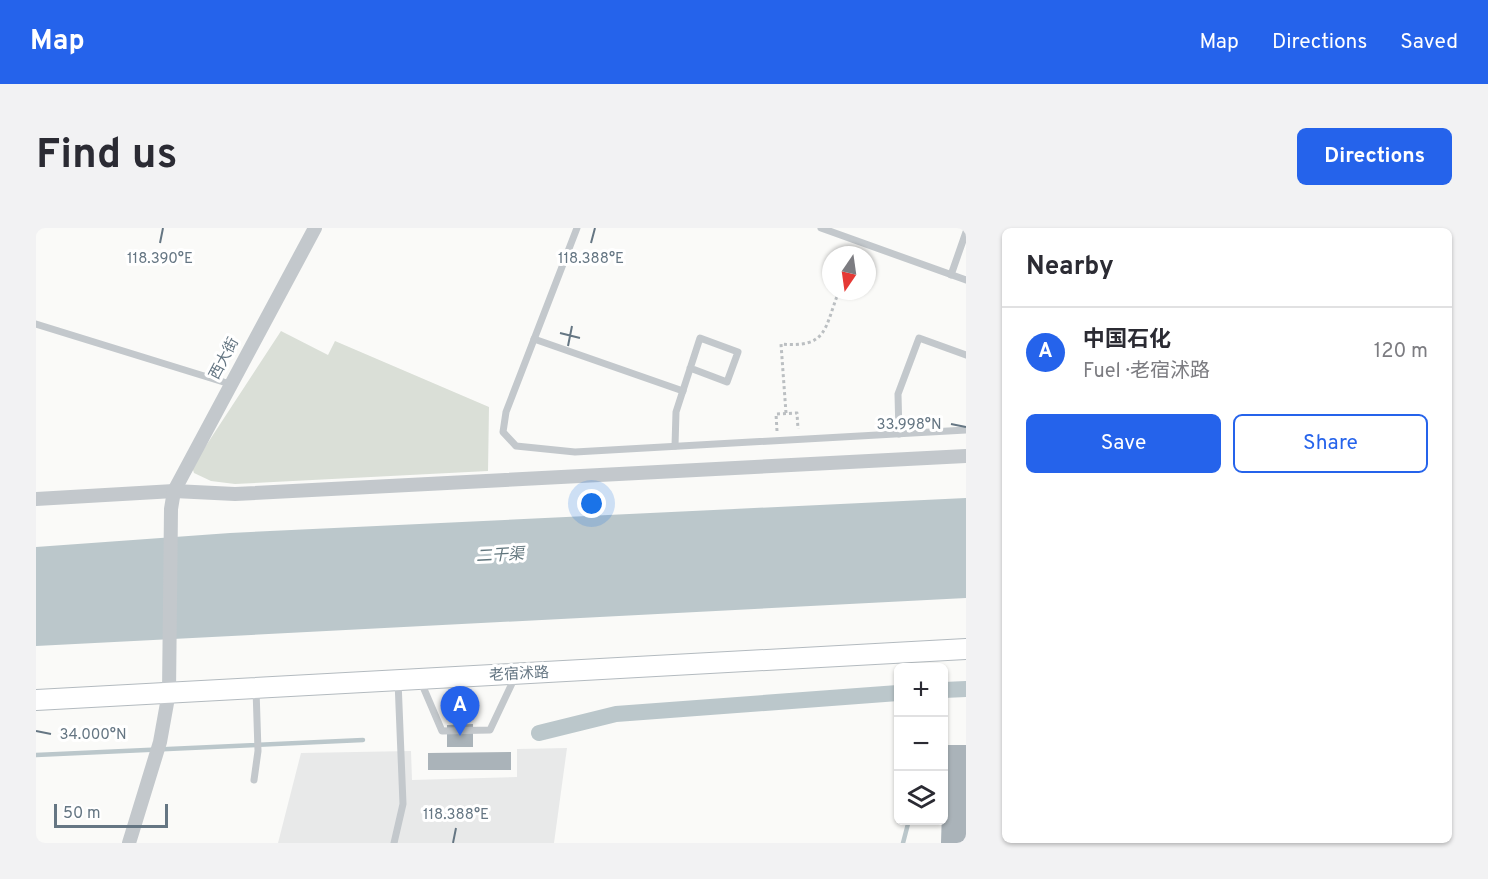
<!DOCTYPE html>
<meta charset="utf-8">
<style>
:root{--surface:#fff;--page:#f2f2f3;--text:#2b2b33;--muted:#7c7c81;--line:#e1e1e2;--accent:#2563eb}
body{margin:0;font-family:Overpass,"Noto Sans SC",sans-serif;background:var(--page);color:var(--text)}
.controls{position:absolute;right:18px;bottom:18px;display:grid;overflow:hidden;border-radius:9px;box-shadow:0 2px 4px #0004}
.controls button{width:54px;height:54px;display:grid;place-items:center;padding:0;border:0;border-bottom:2px solid var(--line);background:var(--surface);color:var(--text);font:30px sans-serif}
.compass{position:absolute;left:786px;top:18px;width:54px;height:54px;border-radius:50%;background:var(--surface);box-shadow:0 2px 4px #0004;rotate:193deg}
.scale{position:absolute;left:18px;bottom:15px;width:114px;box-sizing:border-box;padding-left:6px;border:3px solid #657683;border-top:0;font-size:16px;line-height:21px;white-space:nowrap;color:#657683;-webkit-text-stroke:4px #fff;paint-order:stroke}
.you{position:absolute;left:556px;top:276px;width:21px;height:21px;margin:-15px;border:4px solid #fff;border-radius:50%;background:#1a73e8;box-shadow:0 0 0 9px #1a73e833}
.badge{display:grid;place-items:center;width:39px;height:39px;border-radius:50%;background:var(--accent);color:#fff;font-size:20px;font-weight:700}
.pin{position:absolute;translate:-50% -50px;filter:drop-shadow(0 2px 3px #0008)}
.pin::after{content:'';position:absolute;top:32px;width:21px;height:18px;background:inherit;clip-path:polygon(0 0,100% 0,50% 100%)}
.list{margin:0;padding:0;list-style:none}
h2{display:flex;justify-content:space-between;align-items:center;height:78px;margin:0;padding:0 24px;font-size:26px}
h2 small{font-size:20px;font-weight:400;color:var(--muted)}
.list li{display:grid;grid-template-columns:39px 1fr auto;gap:18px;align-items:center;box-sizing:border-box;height:90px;padding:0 24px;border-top:2px solid var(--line)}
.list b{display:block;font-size:22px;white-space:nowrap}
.list p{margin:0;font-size:20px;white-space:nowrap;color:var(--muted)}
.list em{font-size:20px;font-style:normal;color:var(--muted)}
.actions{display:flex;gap:12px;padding:18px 24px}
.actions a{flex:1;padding:14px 0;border:2px solid var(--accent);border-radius:9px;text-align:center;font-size:21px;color:var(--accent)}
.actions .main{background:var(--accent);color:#fff}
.icon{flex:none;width:33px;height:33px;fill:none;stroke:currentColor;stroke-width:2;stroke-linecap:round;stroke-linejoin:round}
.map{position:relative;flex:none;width:930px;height:615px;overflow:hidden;border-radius:9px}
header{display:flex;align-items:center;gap:36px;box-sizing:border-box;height:84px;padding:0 30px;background:var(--accent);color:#fff}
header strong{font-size:28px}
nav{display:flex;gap:33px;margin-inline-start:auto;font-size:21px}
.intro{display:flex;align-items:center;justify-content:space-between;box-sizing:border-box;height:144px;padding:0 36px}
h1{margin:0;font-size:42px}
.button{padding:15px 27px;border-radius:9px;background:var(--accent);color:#fff;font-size:21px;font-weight:700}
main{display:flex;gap:36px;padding:0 36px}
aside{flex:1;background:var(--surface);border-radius:9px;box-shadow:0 2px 4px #0004}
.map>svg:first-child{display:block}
.built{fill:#e8e9e9}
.green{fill:#dadfd7}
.water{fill:#bbc7cb}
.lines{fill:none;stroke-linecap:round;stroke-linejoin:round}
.stream{stroke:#bbc7cb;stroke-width:4.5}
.canal{stroke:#bbc7cb;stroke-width:16}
.building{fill:#aab3b9}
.secondary-casing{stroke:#b3babf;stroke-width:22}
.path{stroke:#bbbfc2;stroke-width:3;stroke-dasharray:3 3;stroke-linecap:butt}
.service{stroke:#c3c8cc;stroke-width:7}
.minor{stroke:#c3c8cc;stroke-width:14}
.secondary{stroke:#fff;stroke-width:20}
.ticks{fill:none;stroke:#657683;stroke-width:2}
.labels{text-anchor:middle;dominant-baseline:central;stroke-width:6;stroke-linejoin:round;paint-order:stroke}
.street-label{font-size:15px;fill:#657683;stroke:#fff}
.water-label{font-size:16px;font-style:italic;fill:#60757c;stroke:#fff}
.ticks-label{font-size:15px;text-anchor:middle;fill:#657683;stroke:#fff;stroke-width:6;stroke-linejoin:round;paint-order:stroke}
</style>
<header>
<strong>Map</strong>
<nav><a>Map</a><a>Directions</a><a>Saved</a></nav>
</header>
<div class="intro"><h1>Find us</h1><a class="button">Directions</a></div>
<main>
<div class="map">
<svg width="930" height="615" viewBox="0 0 930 615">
<rect width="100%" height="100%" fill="#fafaf8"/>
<polygon class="built" points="531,520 518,615 242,615 265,525 375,523 376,552 481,549 481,521"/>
<polygon class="green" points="245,103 292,127 299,113 453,179 452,243 199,256 175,253 158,245 156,239"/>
<polygon class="water" points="930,270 930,370 0,418 0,319 194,305"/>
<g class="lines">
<g class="stream">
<polyline points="0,527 327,512"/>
<polyline points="867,615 873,592"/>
</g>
<g class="canal">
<polyline points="908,462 930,461"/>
<polyline points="503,505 580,486 862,465"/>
</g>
</g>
<g class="building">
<polygon points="437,496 437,519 411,519 411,497"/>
<polygon points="908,517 930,517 930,615 905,615"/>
<polygon points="475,524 475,542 392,542 392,525"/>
</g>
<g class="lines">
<defs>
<polyline id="secondary" points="0,472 930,421"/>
</defs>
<use href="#secondary" class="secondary-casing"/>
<g class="path">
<path d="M750 185 745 116C792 120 788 101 803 63"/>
<polyline points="741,203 740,186 761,185 762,201"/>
</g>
<g class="service">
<polyline points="541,0 470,184 467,204 480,218 539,224 930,202"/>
<polyline points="785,0 930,52"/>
<polyline points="915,47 930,4"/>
<polyline points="0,96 194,156"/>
<polyline points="498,111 647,163"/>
<polyline points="863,206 862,166 883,110 930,127"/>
<polyline points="639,218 640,184 664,110 702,124 691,154 654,140"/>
<polyline points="385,454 406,503 454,502 479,449"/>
<polyline points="218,552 222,523 220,461"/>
<polyline points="358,615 367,576 362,453"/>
</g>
<g class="minor">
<polyline points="0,271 138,263 199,266 930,228"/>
<polyline points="93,615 124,514 133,464 135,281 138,263 279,0"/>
</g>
<use href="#secondary" class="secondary"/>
</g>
<path class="ticks" d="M124 15 127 0M555 15 559 0M524 105 544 110M532 118 536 98M915 196 930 199M0 503 15 506M417 615 420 600"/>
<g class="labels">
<g class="street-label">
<text transform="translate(189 131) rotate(-62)">西大街</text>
<text transform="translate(483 447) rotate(-3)">老宿沭路</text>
</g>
<g class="water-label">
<text transform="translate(464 328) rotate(-3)">二干渠</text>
</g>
</g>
<g class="ticks-label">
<text x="124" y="35">118.390°E</text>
<text x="555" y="35">118.388°E</text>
<text x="873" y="201">33.998°N</text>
<text x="57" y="511">34.000°N</text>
<text x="420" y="591">118.388°E</text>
</g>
</svg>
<div class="controls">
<button>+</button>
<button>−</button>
<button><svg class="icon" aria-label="layers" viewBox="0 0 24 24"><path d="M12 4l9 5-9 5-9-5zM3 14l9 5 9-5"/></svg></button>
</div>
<svg class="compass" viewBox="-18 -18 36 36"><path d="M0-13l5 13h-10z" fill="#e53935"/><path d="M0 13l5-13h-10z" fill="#7c7c81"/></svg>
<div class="scale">50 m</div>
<div class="you"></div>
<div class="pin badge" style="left:424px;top:508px">A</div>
</div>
<aside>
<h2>Nearby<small></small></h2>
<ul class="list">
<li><span class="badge">A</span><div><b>中国石化</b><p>Fuel · 老宿沭路</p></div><em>120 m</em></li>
</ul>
<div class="actions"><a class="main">Save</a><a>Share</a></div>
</aside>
</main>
